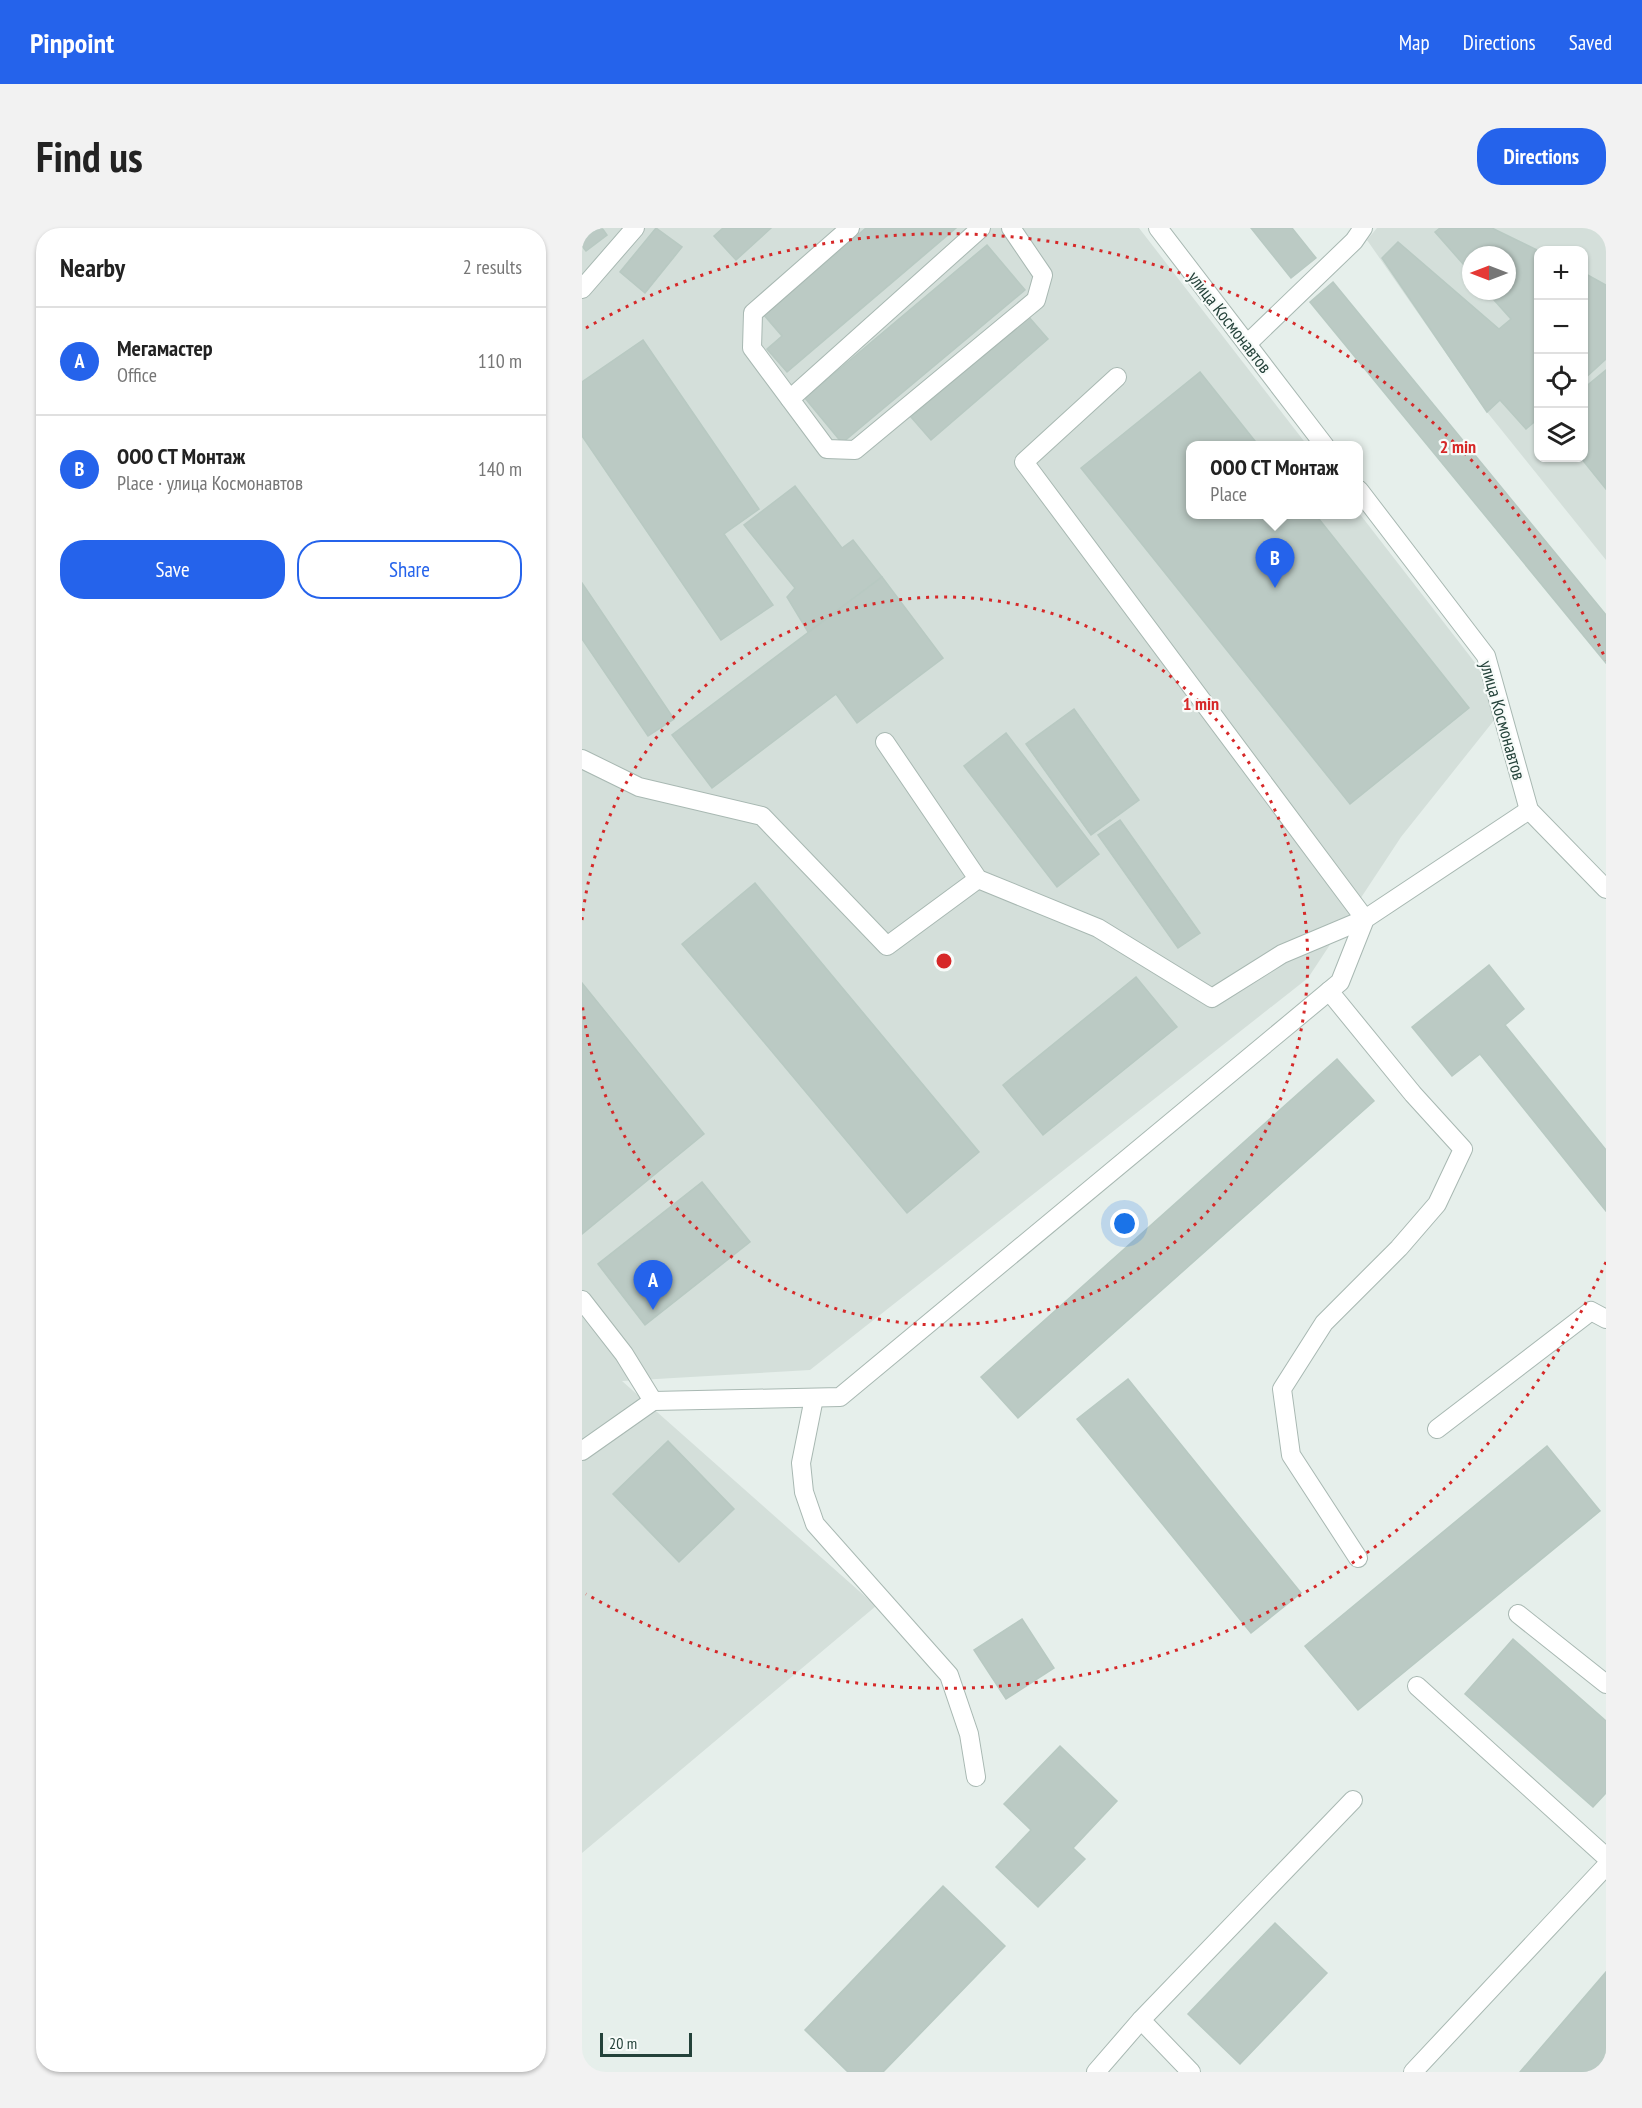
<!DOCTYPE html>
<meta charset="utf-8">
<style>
:root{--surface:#fff;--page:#f2f2f2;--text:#222;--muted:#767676;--line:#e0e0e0;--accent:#2563eb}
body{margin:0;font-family:"PT Sans Narrow",sans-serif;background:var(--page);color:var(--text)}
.controls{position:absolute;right:18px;top:18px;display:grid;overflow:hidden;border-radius:12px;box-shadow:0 2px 4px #0004}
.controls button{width:54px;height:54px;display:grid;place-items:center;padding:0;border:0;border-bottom:2px solid var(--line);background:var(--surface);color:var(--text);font:30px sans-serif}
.compass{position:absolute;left:880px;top:18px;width:54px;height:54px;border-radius:50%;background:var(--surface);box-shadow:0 2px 4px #0004;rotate:270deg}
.scale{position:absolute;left:18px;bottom:15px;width:92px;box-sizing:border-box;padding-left:6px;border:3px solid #24423a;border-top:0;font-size:16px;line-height:21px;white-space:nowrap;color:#24423a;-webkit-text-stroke:4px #f7fbf9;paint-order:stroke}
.you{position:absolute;left:543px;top:996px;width:21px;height:21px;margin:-15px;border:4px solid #fff;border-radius:50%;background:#1a73e8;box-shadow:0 0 0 9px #1a73e833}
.badge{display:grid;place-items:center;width:39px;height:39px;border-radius:50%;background:var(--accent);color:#fff;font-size:20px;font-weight:700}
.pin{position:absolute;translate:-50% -50px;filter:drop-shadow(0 2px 3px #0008)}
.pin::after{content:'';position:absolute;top:32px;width:21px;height:18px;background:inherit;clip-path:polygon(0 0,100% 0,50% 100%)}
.popup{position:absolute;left:604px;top:213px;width:177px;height:78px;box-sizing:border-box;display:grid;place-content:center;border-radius:12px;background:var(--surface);filter:drop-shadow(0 2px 4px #0005);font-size:20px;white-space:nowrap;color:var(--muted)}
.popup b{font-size:22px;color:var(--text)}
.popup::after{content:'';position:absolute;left:50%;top:100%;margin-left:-12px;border:12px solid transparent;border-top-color:var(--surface)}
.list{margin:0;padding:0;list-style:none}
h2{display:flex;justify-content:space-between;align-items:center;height:78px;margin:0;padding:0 24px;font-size:26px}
h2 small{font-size:20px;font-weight:400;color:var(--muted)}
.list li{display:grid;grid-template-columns:39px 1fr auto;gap:18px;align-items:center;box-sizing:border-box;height:108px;padding:0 24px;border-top:2px solid var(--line)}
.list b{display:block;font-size:22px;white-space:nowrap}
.list p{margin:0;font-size:20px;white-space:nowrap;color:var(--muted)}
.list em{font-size:20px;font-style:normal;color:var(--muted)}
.actions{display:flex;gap:12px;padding:18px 24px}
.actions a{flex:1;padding:14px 0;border:2px solid var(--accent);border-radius:24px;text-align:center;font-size:21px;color:var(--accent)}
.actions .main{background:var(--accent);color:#fff}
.icon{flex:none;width:33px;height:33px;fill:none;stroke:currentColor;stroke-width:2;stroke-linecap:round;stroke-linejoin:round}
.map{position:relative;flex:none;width:1024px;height:1844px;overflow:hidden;border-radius:24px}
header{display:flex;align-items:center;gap:36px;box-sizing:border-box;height:84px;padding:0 30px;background:var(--accent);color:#fff}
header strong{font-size:28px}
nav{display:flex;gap:33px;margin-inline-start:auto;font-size:21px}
.intro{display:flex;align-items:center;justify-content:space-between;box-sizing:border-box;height:144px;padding:0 36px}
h1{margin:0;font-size:42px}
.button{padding:15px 27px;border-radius:24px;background:var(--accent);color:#fff;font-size:21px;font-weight:700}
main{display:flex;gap:36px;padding:0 36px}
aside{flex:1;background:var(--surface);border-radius:24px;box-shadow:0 2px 4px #0004}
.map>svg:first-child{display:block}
.built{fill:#d4dfda;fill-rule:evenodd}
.building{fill:#bbcac4;stroke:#b8c9c2;stroke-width:1.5}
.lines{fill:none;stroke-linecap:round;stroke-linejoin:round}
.service-casing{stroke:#a8b8b2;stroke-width:20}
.minor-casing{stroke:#a8b8b2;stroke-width:20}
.service{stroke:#fff;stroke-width:18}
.minor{stroke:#fff;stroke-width:18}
.ring{fill:none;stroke:#d62828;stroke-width:3;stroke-dasharray:3 6}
.labels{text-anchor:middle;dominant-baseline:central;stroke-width:4.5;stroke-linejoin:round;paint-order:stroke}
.street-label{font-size:18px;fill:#24423a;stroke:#f7fbf9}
.centre{fill:#d62828;stroke:#f7fbf9;stroke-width:3}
.ring-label{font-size:18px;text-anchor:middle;font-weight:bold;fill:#d62828;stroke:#f7fbf9;stroke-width:4.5;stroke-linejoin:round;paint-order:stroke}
</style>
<header>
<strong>Pinpoint</strong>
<nav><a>Map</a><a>Directions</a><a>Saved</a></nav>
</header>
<div class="intro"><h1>Find us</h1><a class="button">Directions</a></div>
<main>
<aside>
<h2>Nearby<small>2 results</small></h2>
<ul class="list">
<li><span class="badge">A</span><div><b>Мегамастер</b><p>Office</p></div><em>110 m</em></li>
<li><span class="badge">B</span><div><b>ООО СТ Монтаж</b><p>Place · улица Космонавтов</p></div><em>140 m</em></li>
</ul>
<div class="actions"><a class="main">Save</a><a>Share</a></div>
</aside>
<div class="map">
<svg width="1024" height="1844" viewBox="0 0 1024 1844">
<rect width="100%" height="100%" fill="#e6efeb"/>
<g class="built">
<polygon points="0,0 557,0 725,217 609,218 609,286 777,285 925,476 819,609 726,750 228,1142 40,1153 294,1378 0,1625"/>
<path d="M795 0H1024V332L905 184 785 12ZM957 22H1002V230H957ZM889 27H925V63H889Z"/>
</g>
<g class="building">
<polygon points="0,0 20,0 25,7 4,23 0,18"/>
<polygon points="74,0 100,19 63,65 38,44"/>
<polygon points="141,0 189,0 154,32 132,8"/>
<polygon points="284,0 374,0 205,144 185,121 200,108 182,87"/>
<polygon points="669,0 710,0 734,30 709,50"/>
<polygon points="858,0 910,0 957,23 957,190 944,201 918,172 905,184 800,30 816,14 917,101 929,91 904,63 925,63 925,27 889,27 889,45 853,4"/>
<polygon points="405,17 443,62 260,215 223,170"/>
<polygon points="1002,45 1024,57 1024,131 1002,151"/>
<polygon points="751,54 1024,387 1024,435 728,74"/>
<polygon points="446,88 466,111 349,212 329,189"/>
<polygon points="61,112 177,281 142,306 191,377 139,412 0,208 0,154"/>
<polygon points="1024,142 1024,261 999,230 1002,160"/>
<polygon points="618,144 677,218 609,218 609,286 733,286 887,480 768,576 499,240"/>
<polygon points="213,258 260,320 271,312 300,349 226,404 205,369 213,360 162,297"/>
<polygon points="300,349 361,430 275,495 254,466 130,560 90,507"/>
<polygon points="0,355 92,491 66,508 0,411"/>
<polygon points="492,481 557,572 509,607 444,516"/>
<polygon points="424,505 517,626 475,659 382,538"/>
<polygon points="538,592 618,705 596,720 516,607"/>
<polygon points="173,655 397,924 325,985 100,716"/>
<polygon points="907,737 942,781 923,797 1024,922 1024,983 898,826 870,848 830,799"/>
<polygon points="554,749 595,799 461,907 421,857"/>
<polygon points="0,755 122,906 0,1006"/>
<polygon points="755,831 792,873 436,1190 399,1149"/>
<polygon points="120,954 168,1014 63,1097 16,1036"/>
<polygon points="546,1151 719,1365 669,1405 495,1191"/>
<polygon points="86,1213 152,1281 97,1334 31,1266"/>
<polygon points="965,1218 1018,1283 776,1482 723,1418"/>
<polygon points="440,1391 472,1440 424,1471 392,1422"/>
<polygon points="931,1411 1024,1493 1024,1565 1011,1579 883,1466"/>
<polygon points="478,1518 535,1573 491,1620 503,1631 456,1679 414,1639 449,1602 422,1576"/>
<polygon points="361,1658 423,1718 301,1844 266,1844 223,1802"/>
<polygon points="693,1695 745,1745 658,1836 606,1786"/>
<polygon points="1024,1744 1024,1844 938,1844"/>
</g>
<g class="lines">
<defs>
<g id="service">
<polyline points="268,0 171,85 170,120 245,221 273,222 454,72 461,47 429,0"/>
<polyline points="0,61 53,0"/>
<polyline points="665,116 772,13 781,0"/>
<polyline points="208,171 399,0"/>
<polyline points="303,514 396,651 516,700 630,770 700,726 783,691 442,234 535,149"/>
<polyline points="0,531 57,559 180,588 305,718 396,651"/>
<polyline points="747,763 831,866 881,921 855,976 817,1020 742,1095 700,1161 709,1227 776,1330"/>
<polyline points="0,1072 42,1126 71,1173"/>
<polyline points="232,1170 219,1235 222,1264 233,1296 367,1447 387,1506 394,1549"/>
<polyline points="855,1201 1009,1083 1024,1091"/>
<polyline points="0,1223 71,1173 258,1169 758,754 783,691 947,582"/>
<polyline points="936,1386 1024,1456"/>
<polyline points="835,1458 1024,1629"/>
<polyline points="514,1844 559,1792"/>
<polyline points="609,1844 559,1792 771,1572"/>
<polyline points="831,1844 1024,1638"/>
</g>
<g id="minor">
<polyline points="576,0 743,218"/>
<polyline points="777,262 904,428 947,582 1024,661"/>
</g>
</defs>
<use href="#service" class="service-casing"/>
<use href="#minor" class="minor-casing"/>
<use href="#service" class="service"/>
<use href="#minor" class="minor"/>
</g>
<g class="ring">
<path d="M0 692A364 364 0 1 1 0 774"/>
<path d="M1024 1034A727 727 0 0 1 4 1366M4 100A727 727 0 0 1 1024 432"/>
</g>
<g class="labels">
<g class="street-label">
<text transform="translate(648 94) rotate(52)">улица Космонавтов</text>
<text transform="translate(921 492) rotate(74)">улица Космонавтов</text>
</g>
</g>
<circle cx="362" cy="733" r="9" class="centre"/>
<g class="ring-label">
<text x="876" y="225">2 min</text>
<text x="619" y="482">1 min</text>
</g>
</svg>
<div class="controls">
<button>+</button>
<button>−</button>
<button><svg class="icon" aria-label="locate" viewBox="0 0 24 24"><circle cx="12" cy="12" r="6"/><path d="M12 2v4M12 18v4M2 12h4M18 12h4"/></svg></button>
<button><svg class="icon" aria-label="layers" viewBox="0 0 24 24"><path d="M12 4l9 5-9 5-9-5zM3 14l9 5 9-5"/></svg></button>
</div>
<svg class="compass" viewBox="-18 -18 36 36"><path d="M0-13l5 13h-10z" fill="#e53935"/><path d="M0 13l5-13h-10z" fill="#767676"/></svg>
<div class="scale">20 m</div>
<div class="you"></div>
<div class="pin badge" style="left:71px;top:1082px">A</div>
<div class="pin badge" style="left:693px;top:360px">B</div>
<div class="popup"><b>ООО СТ Монтаж</b>Place</div>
</div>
</main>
